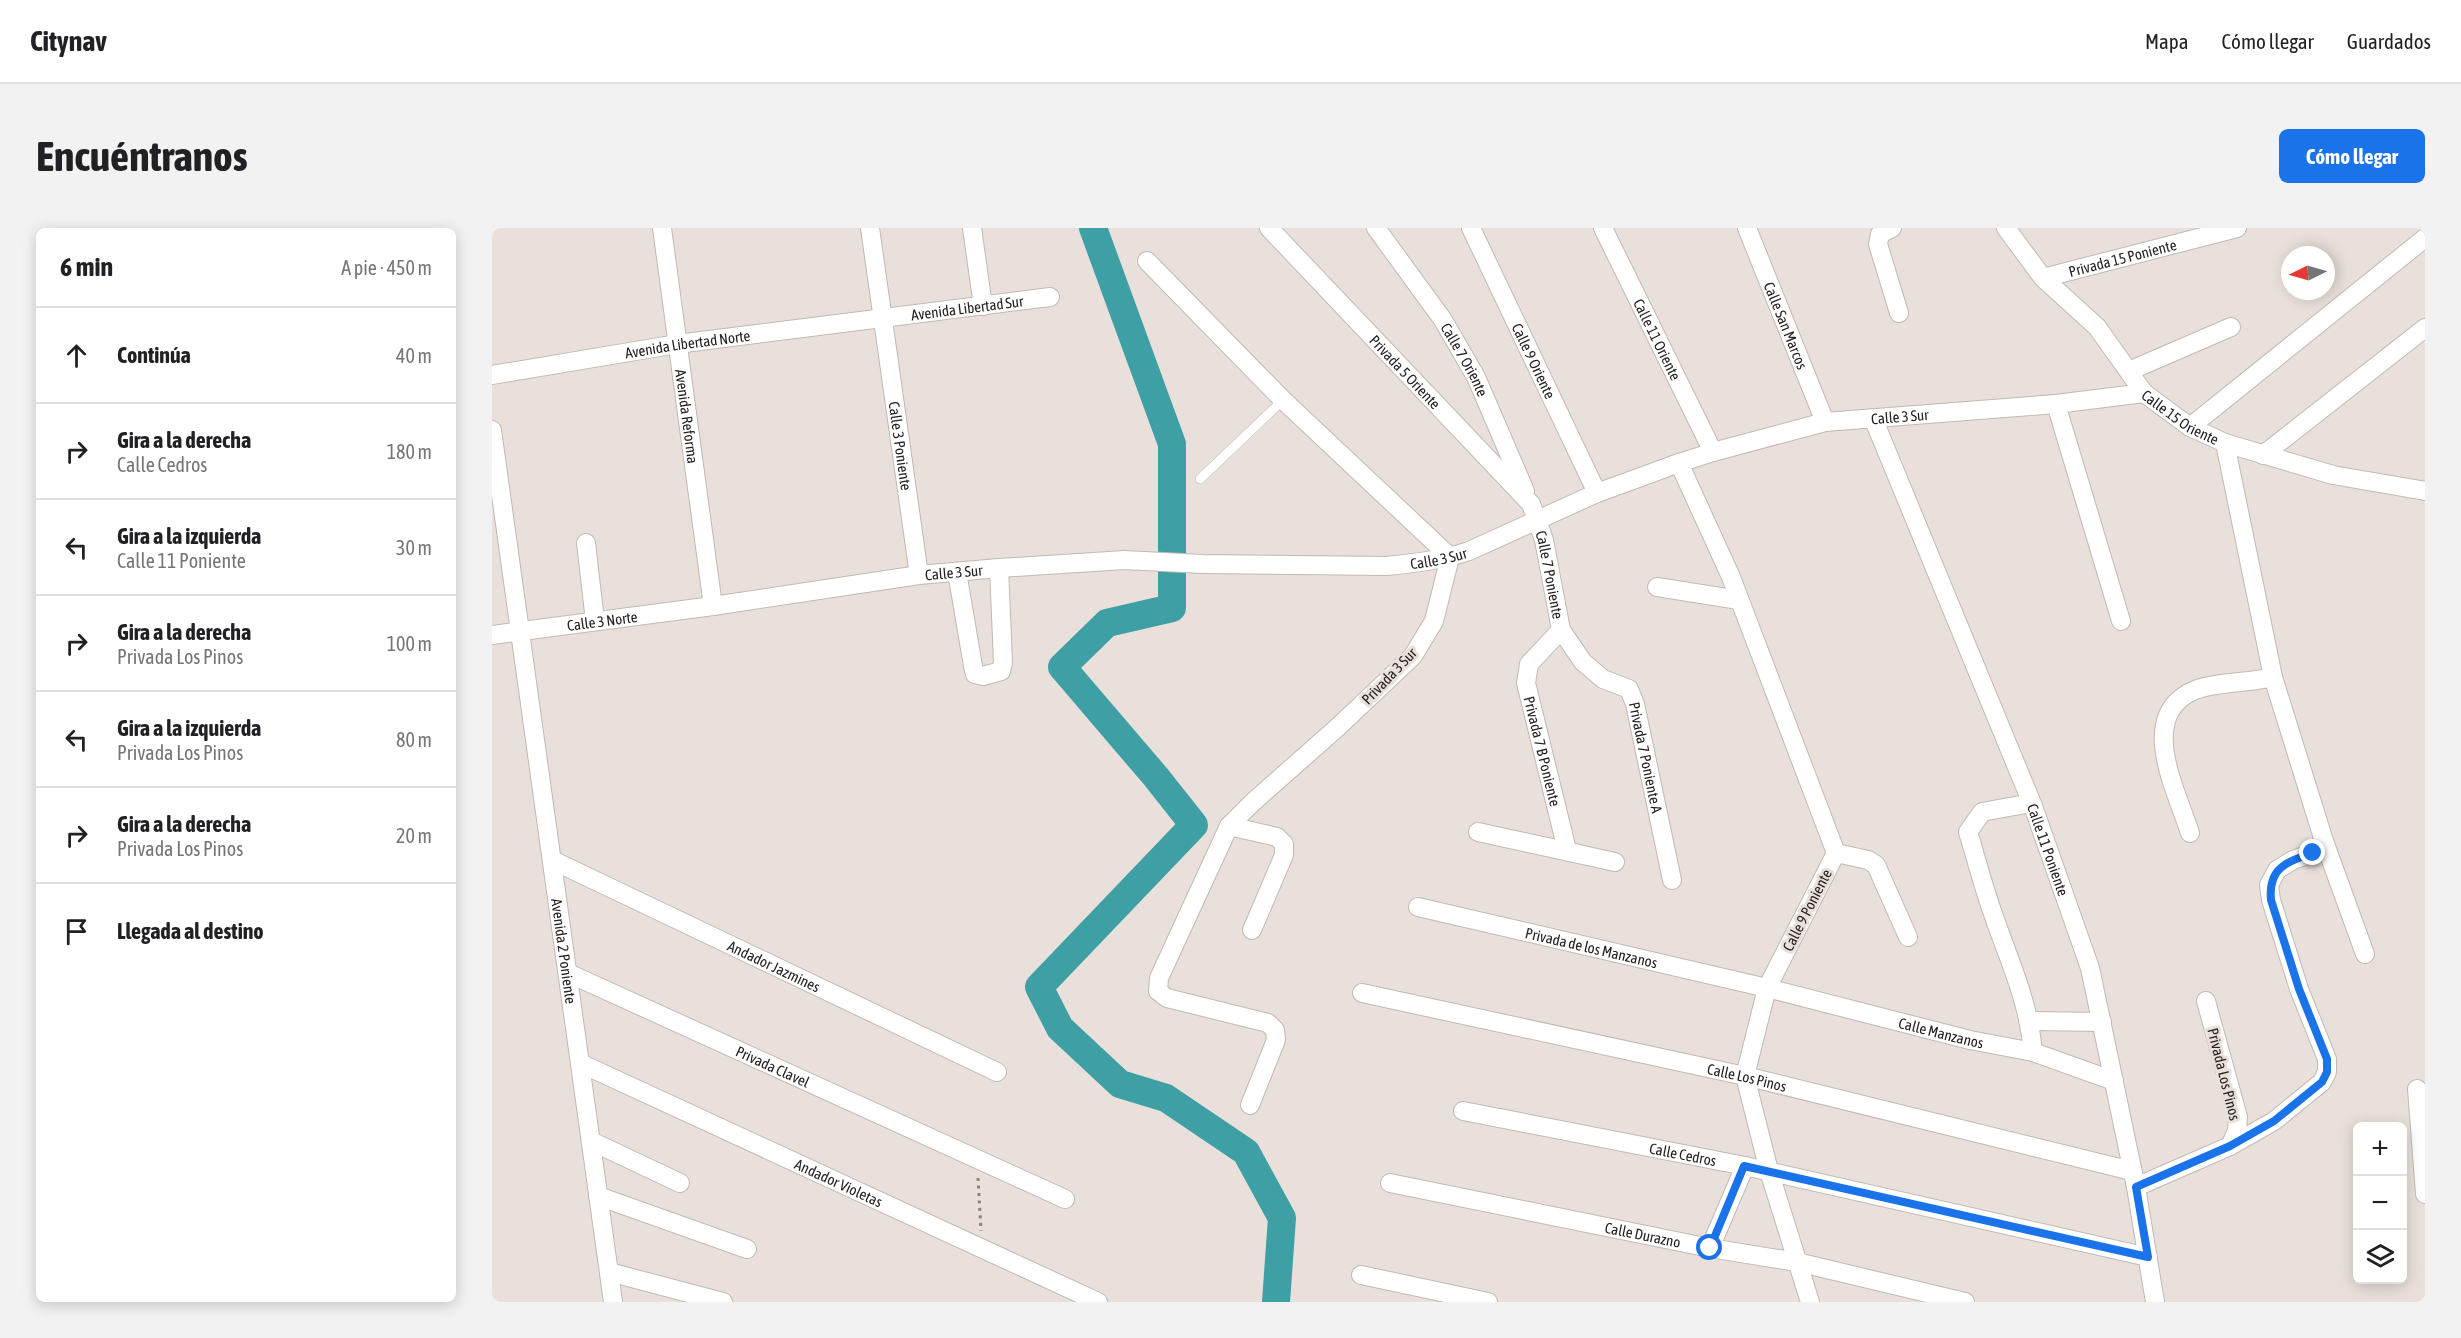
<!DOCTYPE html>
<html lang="es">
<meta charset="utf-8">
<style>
:root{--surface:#fff;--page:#f2f2f2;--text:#202124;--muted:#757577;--line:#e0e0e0;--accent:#1a73e8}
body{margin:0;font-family:"Asap Condensed",sans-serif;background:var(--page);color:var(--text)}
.controls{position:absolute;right:18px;bottom:18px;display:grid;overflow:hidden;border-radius:9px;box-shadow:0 3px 15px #0003}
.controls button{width:54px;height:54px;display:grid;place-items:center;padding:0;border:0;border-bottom:2px solid var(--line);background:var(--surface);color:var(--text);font:30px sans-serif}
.compass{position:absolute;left:1789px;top:18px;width:54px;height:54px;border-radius:50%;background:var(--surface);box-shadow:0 3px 15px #0003;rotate:265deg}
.stop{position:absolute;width:18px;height:18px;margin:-14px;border:4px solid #1a73e8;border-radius:50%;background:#fff}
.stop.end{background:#1a73e8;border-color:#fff;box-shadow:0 2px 6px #0008}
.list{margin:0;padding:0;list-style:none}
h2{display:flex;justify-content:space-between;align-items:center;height:78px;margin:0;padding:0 24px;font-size:26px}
h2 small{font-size:20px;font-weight:400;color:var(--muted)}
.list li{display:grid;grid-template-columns:39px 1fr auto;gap:18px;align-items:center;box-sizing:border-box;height:96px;padding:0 24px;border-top:2px solid var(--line)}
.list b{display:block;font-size:22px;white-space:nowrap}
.list p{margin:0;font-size:20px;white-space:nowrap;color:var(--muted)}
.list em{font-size:20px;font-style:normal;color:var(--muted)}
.icon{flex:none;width:33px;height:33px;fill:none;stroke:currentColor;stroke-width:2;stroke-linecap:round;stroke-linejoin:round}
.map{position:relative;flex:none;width:1933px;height:1074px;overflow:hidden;border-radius:9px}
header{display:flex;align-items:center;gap:36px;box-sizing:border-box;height:84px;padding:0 30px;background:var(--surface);border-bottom:2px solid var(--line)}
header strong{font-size:28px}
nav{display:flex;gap:33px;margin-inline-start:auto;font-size:21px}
.intro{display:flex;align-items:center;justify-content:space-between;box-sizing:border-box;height:144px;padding:0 36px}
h1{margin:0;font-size:42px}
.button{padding:15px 27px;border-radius:9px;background:var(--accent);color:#fff;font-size:21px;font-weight:700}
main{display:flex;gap:36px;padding:0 36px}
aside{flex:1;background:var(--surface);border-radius:9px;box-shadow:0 3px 15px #0003}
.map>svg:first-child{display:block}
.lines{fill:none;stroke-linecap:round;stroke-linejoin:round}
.river{stroke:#3e9fa4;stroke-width:28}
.service-casing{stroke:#c1b9b4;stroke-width:10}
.minor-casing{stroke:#c1b9b4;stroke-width:20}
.path{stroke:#88827f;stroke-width:3;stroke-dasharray:3 4.5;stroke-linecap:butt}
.service{stroke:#fff;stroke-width:9}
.minor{stroke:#fff;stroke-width:18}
.route{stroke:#1a73e8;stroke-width:8}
.labels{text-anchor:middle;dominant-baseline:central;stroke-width:6;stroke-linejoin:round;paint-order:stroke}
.street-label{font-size:15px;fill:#242120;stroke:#e9e0db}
</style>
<header>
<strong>Citynav</strong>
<nav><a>Mapa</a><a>Cómo llegar</a><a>Guardados</a></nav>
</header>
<div class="intro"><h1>Encuéntranos</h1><a class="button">Cómo llegar</a></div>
<main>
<aside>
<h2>6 min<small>A pie · 450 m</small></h2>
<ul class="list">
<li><svg class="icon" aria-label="ahead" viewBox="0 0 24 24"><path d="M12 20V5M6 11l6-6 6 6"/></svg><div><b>Continúa</b></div><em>40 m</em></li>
<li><svg class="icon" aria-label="right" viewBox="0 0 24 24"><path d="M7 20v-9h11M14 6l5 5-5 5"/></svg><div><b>Gira a la derecha</b><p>Calle Cedros</p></div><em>180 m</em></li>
<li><svg class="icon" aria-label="left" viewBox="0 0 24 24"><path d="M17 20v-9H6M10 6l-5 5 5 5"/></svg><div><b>Gira a la izquierda</b><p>Calle 11 Poniente</p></div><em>30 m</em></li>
<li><svg class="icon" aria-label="right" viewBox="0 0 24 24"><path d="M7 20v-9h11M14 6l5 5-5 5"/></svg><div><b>Gira a la derecha</b><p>Privada Los Pinos</p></div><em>100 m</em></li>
<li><svg class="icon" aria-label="left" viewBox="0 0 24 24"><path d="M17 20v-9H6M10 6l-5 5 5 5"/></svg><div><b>Gira a la izquierda</b><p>Privada Los Pinos</p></div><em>80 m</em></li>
<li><svg class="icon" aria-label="right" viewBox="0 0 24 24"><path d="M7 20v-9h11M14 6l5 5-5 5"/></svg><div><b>Gira a la derecha</b><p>Privada Los Pinos</p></div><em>20 m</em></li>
<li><svg class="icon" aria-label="arrive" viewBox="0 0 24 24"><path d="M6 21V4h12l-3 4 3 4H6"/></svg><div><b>Llegada al destino</b></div></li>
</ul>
</aside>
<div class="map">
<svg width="1933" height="1074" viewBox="0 0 1933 1074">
<rect width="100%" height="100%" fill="#e9e0db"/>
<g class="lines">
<polyline class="river" points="601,0 680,216 680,380 615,395 570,439 664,549 702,597 547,759 568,800 628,856 674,870 754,924 790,990 784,1074"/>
<defs>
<polyline id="service" points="708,251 791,172"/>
<g id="minor">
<path id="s1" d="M170 0 221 378"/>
<path id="s2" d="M378 0 427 347"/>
<polyline points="480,0 491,78"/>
<path id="s3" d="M777 0 1039 276 1052 312 1069 402 1091 434 1111 451 1137 461 1143 476 1180 652"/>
<path id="s4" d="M884 0 951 92 984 149 1033 263"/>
<path id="s5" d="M979 0 1105 265"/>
<path id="s6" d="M1111 0 1221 224"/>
<path id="s7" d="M1255 0 1333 194"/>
<polyline points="1400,0 1388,6 1386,16 1407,85"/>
<path id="s8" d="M1514 0 1551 50 1605 99 1652 165 1698 199 1733 215 1841 247 1933 263"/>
<polyline points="655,33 791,172 958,329 942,393 921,428 847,498 760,575 737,598 667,750 666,763 675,770 776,795 783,802 784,812 758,877"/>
<path id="s9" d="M1551 50 1745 0"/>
<polyline points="1637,143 1739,99"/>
<path id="s10" d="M0 147 185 116 558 69"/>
<polyline points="1564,176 1629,393"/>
<path id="s11" d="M1381 190 1541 578 1598 740 1644 959 1663 1074"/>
<polyline points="1698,199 1933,10"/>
<path id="s12" d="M0 202 121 1074"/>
<polyline points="1733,215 1781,449 1832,613 1873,726"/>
<polyline points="1771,227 1933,100"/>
<polyline points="1187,235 1239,349 1344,625 1275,760 1253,848 1277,943 1318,1074"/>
<polyline points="94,315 103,393"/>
<polyline points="465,344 481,438 483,446 491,448 509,443 511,434 507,340"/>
<polyline points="1165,359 1247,372"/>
<path id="s13" d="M1069 402 1037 436 1034 455 1075 622"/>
<path id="s14" d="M0 407 221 378 427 347 507 340 632 332 711 336 895 338C924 335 950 332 977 323L1105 265 1187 235 1221 224 1333 194 1564 176 1652 165"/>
<path d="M1539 575 1490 584 1476 604C1484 630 1491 657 1500 683 1517 733 1536 770 1541 824"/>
<polyline points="737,598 785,609 792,616 792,627 760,702"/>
<polyline points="986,604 1123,634"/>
<path d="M1698 605C1684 561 1644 487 1703 462 1721 454 1759 455 1781 449"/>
<polyline points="1344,625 1376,632 1384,637 1416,709"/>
<path id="s15" d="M60 632 505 844"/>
<path id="s16" d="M926 679 1275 760 1478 812 1541 824 1622 853"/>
<path id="s17" d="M76 745 573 971"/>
<path id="s18" d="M870 765 1253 848 1640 943"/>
<polyline points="1538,793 1610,794"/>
<path id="s19" d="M88 835 606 1074"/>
<polyline points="1925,861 1933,966"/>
<path id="s20" d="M971 883 1253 938 1656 1029"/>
<polyline points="99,913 188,955"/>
<polyline points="1738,918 1782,893 1830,854 1835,844 1835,831 1807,761 1779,672 1777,657 1785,642 1801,632 1821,625 1832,613"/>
<path id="s21" d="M898 955 1218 1020 1305 1034 1473 1074"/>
<polyline points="1644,959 1738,918 1745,903 1746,889 1714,773"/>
<polyline points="106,968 255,1021"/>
<polyline points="1218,1020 1253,938"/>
<polyline points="117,1044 231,1074"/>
<polyline points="869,1047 996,1074"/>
</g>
</defs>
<use href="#service" class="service-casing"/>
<use href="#minor" class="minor-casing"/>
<polyline class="path" points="486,950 489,1003"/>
<use href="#service" class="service"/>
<use href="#minor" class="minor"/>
</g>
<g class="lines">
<path class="route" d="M1218 1020 1252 938 1656 1029 1644 959 1738 918 1782 893 1830 854 1835 844V831L1807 761 1779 672C1776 640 1794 634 1821 625"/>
</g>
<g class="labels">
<g class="street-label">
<text stroke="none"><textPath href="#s9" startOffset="82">Privada 15 Poniente</textPath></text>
<text stroke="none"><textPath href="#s10" startOffset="480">Avenida Libertad Sur</textPath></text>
<text stroke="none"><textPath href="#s7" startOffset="105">Calle San Marcos</textPath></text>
<text stroke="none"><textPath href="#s6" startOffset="124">Calle 11 Oriente</textPath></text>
<text stroke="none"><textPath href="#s10" startOffset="198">Avenida Libertad Norte</textPath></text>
<text stroke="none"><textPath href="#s4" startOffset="159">Calle 7 Oriente</textPath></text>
<text stroke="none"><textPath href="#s5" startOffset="147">Calle 9 Oriente</textPath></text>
<text stroke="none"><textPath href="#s3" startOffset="198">Privada 5 Oriente</textPath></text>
<text stroke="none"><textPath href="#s8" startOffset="260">Calle 15 Oriente</textPath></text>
<text stroke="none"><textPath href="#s14" startOffset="1438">Calle 3 Sur</textPath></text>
<text stroke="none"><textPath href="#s1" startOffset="190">Avenida Reforma</textPath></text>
<text stroke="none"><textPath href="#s2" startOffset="220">Calle 3 Poniente</textPath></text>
<text stroke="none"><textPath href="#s14" startOffset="952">Calle 3 Sur</textPath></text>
<text stroke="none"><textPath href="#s14" startOffset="466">Calle 3 Sur</textPath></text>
<text stroke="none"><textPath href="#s3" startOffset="454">Calle 7 Poniente</textPath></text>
<text stroke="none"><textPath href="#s14" startOffset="111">Calle 3 Norte</textPath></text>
<text transform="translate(897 448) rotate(-46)">Privada 3 Sur</text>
<text stroke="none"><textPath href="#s13" startOffset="136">Privada 7 B Poniente</textPath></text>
<text stroke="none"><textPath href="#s3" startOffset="674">Privada 7 Poniente A</textPath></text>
<text stroke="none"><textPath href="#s11" startOffset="466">Calle 11 Poniente</textPath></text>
<text transform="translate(1315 682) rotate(-63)">Calle 9 Poniente</text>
<text stroke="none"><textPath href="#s16" startOffset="178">Privada de los Manzanos</textPath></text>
<text stroke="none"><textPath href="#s12" startOffset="526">Avenida 2 Poniente</textPath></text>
<text stroke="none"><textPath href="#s15" startOffset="246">Andador Jazmines</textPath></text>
<text stroke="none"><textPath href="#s16" startOffset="538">Calle Manzanos</textPath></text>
<text stroke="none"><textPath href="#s17" startOffset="225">Privada Clavel</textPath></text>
<text transform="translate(1732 846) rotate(76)">Privada Los Pinos</text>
<text stroke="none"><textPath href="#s18" startOffset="394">Calle Los Pinos</textPath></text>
<text stroke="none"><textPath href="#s20" startOffset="224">Calle Cedros</textPath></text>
<text stroke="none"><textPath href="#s19" startOffset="285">Andador Violetas</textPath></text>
<text stroke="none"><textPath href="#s21" startOffset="258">Calle Durazno</textPath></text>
</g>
</g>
</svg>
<div class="controls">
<button>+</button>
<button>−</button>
<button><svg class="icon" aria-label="layers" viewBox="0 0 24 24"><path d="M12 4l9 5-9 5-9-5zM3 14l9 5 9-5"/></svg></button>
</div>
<svg class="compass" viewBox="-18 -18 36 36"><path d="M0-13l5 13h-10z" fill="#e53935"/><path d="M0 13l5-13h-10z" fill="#757577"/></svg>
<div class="stop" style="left:1218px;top:1020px"></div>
<div class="stop end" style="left:1821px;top:625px"></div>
</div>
</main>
